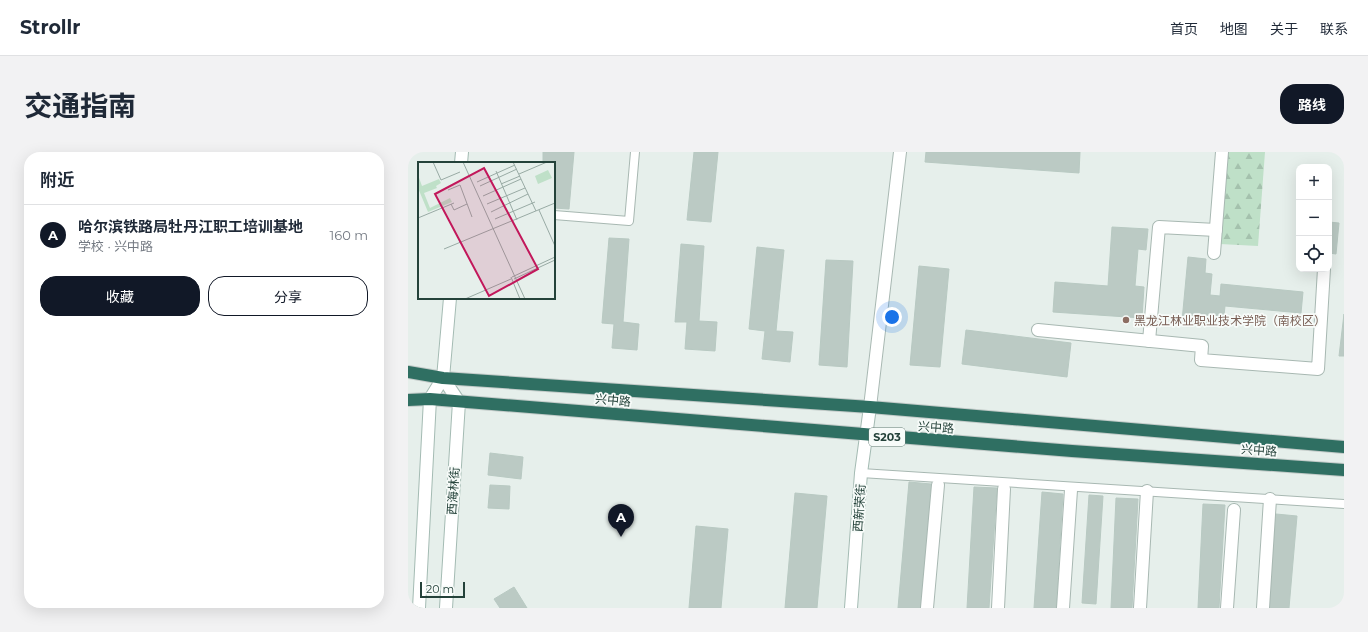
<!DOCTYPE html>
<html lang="zh">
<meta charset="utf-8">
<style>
:root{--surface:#fff;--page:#f2f2f3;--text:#1f2937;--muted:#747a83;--line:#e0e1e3;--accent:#111827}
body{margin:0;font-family:Montserrat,"Noto Sans SC",sans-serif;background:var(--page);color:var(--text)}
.controls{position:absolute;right:12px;top:12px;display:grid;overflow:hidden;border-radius:8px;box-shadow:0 4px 16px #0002}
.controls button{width:36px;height:36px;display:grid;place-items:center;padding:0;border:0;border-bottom:1px solid var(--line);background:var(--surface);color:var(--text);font:20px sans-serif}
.scale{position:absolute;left:12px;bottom:10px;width:45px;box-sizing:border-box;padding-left:4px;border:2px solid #24423a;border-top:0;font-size:11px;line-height:14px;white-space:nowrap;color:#24423a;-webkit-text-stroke:3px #f7fbf9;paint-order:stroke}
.you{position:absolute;left:484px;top:165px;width:14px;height:14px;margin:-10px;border:3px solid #fff;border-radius:50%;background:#1a73e8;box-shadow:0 0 0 6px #1a73e833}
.badge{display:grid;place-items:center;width:26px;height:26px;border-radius:50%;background:var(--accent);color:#fff;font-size:13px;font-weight:700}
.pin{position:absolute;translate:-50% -33px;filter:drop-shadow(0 1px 2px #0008)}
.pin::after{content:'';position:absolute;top:21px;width:14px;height:12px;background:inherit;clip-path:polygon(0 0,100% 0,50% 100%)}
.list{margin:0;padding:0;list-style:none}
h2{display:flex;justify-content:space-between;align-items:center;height:52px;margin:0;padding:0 16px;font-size:17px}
h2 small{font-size:13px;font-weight:400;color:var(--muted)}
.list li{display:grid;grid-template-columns:26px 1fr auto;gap:12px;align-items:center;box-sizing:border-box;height:60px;padding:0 16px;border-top:1px solid var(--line)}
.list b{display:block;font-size:15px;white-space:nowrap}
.list p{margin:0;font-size:13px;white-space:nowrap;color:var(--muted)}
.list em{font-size:13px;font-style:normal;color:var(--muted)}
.actions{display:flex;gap:8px;padding:12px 16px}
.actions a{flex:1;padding:9px 0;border:1px solid var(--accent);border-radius:16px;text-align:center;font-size:14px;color:var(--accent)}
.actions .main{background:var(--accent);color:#fff}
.icon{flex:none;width:22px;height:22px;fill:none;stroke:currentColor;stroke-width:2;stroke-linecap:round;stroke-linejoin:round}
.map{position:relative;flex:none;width:936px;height:456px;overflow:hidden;border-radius:16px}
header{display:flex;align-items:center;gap:24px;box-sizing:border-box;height:56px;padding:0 20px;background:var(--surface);border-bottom:1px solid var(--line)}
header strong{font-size:19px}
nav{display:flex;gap:22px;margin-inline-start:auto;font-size:14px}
.intro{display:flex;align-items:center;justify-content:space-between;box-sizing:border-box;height:96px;padding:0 24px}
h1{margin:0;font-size:28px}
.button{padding:10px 18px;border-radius:16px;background:var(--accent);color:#fff;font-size:14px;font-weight:700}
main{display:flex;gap:24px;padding:0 24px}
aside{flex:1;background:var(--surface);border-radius:16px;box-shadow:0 4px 16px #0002}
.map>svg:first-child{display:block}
.forest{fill:url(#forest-firs)}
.building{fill:#bbcac4;stroke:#b8c9c2}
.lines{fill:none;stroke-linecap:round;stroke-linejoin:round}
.lane-casing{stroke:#a8b8b2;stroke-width:10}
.street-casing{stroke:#a8b8b2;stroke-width:14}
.secondary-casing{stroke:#a4bbb3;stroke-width:14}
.highway-casing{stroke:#c2cac8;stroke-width:14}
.lane{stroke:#fff;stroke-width:8}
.street{stroke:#fff;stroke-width:12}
.secondary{stroke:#fff;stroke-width:12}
.highway{stroke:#2f6f62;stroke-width:12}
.education-dot{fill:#8d6e63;stroke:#f7fbf9;stroke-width:1.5}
.labels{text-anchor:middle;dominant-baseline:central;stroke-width:3.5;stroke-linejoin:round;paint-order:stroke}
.shield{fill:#f7fbf9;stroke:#637a73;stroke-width:1}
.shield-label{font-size:11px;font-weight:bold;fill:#24423a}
.education-label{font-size:12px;fill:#785e54;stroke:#f7fbf9;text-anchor:start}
.street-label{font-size:12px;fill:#24423a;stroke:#f7fbf9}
.inset-road{fill:none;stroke:#98aaa4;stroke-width:1}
.view{fill:#c2185b;fill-opacity:0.15;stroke:#c2185b;stroke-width:2}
.inset-edge{fill:none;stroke:#24423a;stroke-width:2}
</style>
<header>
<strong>Strollr</strong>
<nav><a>首页</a><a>地图</a><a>关于</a><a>联系</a></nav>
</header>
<div class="intro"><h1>交通指南</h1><a class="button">路线</a></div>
<main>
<aside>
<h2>附近<small></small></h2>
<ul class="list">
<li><span class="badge">A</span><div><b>哈尔滨铁路局牡丹江职工培训基地</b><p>学校 · 兴中路</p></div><em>160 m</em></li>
</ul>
<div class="actions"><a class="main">收藏</a><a>分享</a></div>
</aside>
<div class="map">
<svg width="936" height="456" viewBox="0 0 936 456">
<defs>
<pattern id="forest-firs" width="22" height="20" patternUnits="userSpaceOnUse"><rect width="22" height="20" fill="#bfe0c8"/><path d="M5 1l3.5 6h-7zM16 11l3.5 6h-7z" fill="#a4c1ad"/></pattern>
</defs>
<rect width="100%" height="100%" fill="#e6efeb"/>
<polygon class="forest" points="820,0 857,0 850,94 812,92"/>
<g class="building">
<polygon points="135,0 166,0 161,57 146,56 146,11 135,11"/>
<polygon points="286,0 310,0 303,70 279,68"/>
<polygon points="518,0 672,0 671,21 517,10"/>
<polygon points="921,70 931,71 928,102 921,101"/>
<polygon points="704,75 740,77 738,98 730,97 727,134 736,135 734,166 645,160 647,130 700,134"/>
<polygon points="201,86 221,87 215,170 231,172 229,198 204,196 206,172 194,171"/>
<polygon points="273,92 296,94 291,169 309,170 307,199 277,197 279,170 267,170"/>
<polygon points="349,95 376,98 368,179 385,180 382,210 354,207 357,179 341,177"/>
<polygon points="780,105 798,107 797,121 804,122 802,143 812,144 813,132 895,140 893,161 817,154 815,173 774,169"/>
<polygon points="418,108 445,109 439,215 411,213"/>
<polygon points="511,114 541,117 532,215 502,213"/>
<polygon points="936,162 936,204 931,204"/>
<polygon points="558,178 663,191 659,225 554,212"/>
<polygon points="82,301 115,305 113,327 80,323"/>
<polygon points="501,330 523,332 513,456 490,456"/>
<polygon points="82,333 102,334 101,357 80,356"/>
<polygon points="566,335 589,336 581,456 559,456"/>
<polygon points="634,340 655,342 648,456 626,456"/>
<polygon points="387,341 419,344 409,456 377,456"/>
<polygon points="681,343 695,344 688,452 674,451"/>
<polygon points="708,346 730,347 724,456 703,456"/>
<polygon points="795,352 817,353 811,456 790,456"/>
<polygon points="868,362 889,364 881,456 860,456"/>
<polygon points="288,374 320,377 313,456 281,456"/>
<polygon points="106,435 119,456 92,456 86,447"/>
</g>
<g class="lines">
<defs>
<g id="lane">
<polyline points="146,63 221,69 227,0"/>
<polyline points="453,321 936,352"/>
</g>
<g id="street">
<polyline points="806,101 814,0"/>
<polyline points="630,178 794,194 793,208 910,217 916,117"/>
<polyline points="741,189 751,75 808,78"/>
<polyline points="462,255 492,0"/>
<polyline points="519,456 530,333"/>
<polyline points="590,456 596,337"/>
<polyline points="655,456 663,338"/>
<polyline points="732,456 739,339"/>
<polyline points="819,456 826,358"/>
<polyline points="855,456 862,347"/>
</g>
<g id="secondary">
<polyline points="53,11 54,0"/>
<polyline points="35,226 51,250 38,456"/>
<polyline points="11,456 22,247 35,226 42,146"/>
<polyline points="443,456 453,321 462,255"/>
</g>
<g id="highway">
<polyline points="0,220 35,226 462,255 936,295"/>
<polyline points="0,248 22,247 664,299 936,318"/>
</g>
</defs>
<use href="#lane" class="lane-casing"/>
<use href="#street" class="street-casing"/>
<use href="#secondary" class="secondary-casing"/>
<use href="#highway" class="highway-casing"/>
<use href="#lane" class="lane"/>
<use href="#street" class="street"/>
<use href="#secondary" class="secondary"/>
<use href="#highway" class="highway"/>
</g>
<circle class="education-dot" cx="718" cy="168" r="4"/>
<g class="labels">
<rect class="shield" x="461" y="276" width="36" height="18" rx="3"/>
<g class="shield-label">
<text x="479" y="285">S203</text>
</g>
<g class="education-label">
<text x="726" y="168">黑龙江林业职业技术学院（南校区）</text>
</g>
<g class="street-label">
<text transform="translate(205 248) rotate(5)">兴中路</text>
<text transform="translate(528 275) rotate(4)">兴中路</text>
<text transform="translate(851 298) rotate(4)">兴中路</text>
<text transform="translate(45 339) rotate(-86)">西海林街</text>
<text transform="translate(451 356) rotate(-86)">西新荣街</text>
</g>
</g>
<g transform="translate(10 10)">
<rect width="137" height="137" fill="#e6efeb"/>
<path d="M130 8 134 16 120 22 117 14Z" fill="#bfe0c8"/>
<path d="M0 13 4 24 21 17 23 21 18 24 19 26 6 31 12 46 32 36 34 40 10 50 0 26Z" fill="#bfe0c8"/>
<path class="inset-road" d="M15 0 23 18 42 10M45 0 107 137M95 0 118 49M78 9 99 58M101 12 129 0M59 20 97 3M83 22 102 14M62 24 99 7M30 28 42 23 54 55M65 34 103 17M33 42 36 48 49 42M69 42 107 26M121 48 137 84M73 50 110 32M0 56 36 41M77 57 117 40M26 87 137 41M93 115 102 137M94 115 137 95M96 117 137 98M47 137 93 117"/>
<path class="view" d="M66 6 120 107 71 134 17 32Z"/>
<rect width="137" height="137" class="inset-edge"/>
</g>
</svg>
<div class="controls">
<button>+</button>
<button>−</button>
<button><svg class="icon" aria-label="locate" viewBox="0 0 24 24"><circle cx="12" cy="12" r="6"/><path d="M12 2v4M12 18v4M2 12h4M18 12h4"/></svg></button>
</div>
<div class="scale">20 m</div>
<div class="you"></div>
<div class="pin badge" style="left:213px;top:385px">A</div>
</div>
</main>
